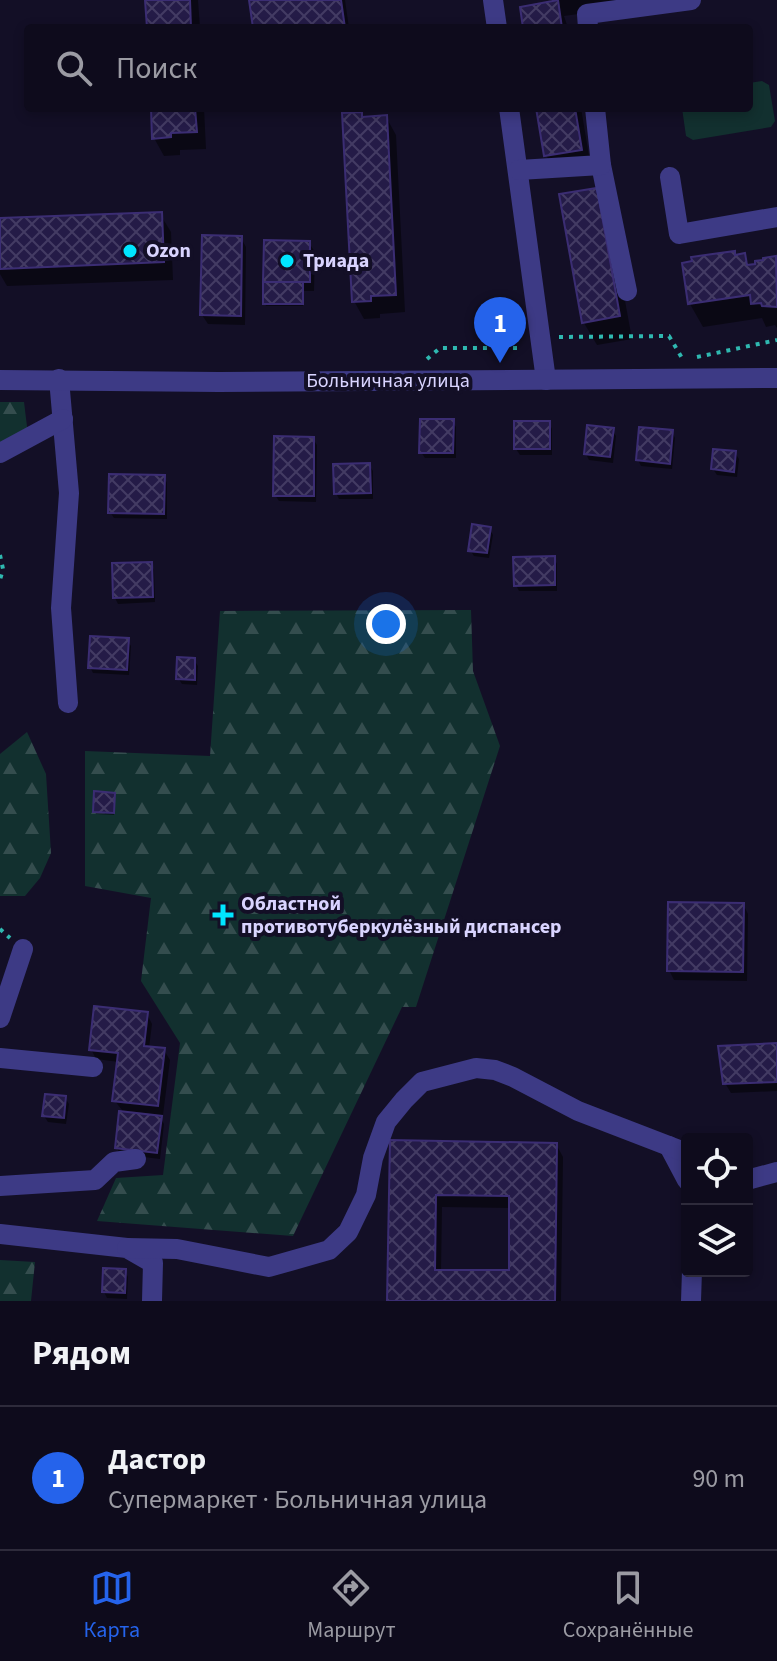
<!DOCTYPE html>
<html lang="ru">
<meta charset="utf-8">
<style>
:root{--surface:#0e0b1c;--page:#1c1929;--text:#f1f3f6;--muted:#9b9ba3;--line:#2e2b3b;--accent:#2563eb}
body{margin:0;font-family:"Source Sans 3",sans-serif;background:var(--page);color:var(--text)}
.controls{position:absolute;right:24px;bottom:24px;display:grid;overflow:hidden;border-radius:8px;box-shadow:0 4px 12px #0003}
.controls button{width:72px;height:72px;display:grid;place-items:center;padding:0;border:0;border-bottom:2px solid var(--line);background:var(--surface);color:var(--text);font:40px sans-serif}
.you{position:absolute;left:386px;top:624px;width:28px;height:28px;margin:-20px;border:6px solid #fff;border-radius:50%;background:#1a73e8;box-shadow:0 0 0 12px #1a73e833}
.badge{display:grid;place-items:center;width:52px;height:52px;border-radius:50%;background:var(--accent);color:#fff;font-size:26px;font-weight:700}
.pin{position:absolute;translate:-50% -66px;filter:drop-shadow(0 2px 4px #0008)}
.pin::after{content:'';position:absolute;top:42px;width:28px;height:24px;background:inherit;clip-path:polygon(0 0,100% 0,50% 100%)}
.list{margin:0;padding:0;list-style:none}
h2{display:flex;justify-content:space-between;align-items:center;height:104px;margin:0;padding:0 32px;font-size:34px}
h2 small{font-size:26px;font-weight:400;color:var(--muted)}
.list li{display:grid;grid-template-columns:52px 1fr auto;gap:24px;align-items:center;box-sizing:border-box;height:144px;padding:0 32px;border-top:2px solid var(--line)}
.list b{display:block;font-size:30px;white-space:nowrap}
.list p{margin:0;font-size:26px;white-space:nowrap;color:var(--muted)}
.list em{font-size:26px;font-style:normal;color:var(--muted)}
.icon{flex:none;width:44px;height:44px;fill:none;stroke:currentColor;stroke-width:2;stroke-linecap:round;stroke-linejoin:round}
.map{position:relative;flex:none;width:777px;height:1301px;overflow:hidden}
.search{position:absolute;background:var(--surface);box-shadow:0 4px 12px #0003;left:24px;right:24px;top:24px;height:88px;display:flex;align-items:center;gap:20px;box-sizing:border-box;padding:0 28px;border-radius:8px;color:var(--muted);font-size:30px}
.sheet{height:248px;background:var(--surface)}
nav{display:flex;justify-content:space-around;align-items:center;box-sizing:border-box;height:112px;border-top:2px solid var(--line);background:var(--surface);font-size:22px;color:var(--muted)}
nav a{display:grid;justify-items:center;gap:4px}
nav .on{color:var(--accent)}
.map>svg:first-child{display:block}
.forest{fill:url(#forest-firs)}
.pitch{fill:#12302f}
.shadow{fill:#0007;fill-rule:evenodd}
.building{fill:url(#building-cross-hatch);stroke:#3b2d73;stroke-width:2;fill-rule:evenodd}
.lines{fill:none;stroke-linecap:round;stroke-linejoin:round}
.path{stroke:#2fb8b0;stroke-width:4;stroke-dasharray:4 6;stroke-linecap:butt}
.minor{stroke:#3d3a85;stroke-width:20}
.poi-dot{fill:#00e5ff;stroke:#130f26;stroke-width:3}
.labels{text-anchor:middle;dominant-baseline:central;stroke-width:8;stroke-linejoin:round;paint-order:stroke}
.poi-label{font-size:20px;font-weight:bold;fill:#d9d4ff;stroke:#130f26;text-anchor:start}
.street-label{font-size:20px;fill:#d9d4ff;stroke:#130f26}
</style>
<div class="map">
<svg width="777" height="1301" viewBox="0 0 777 1301">
<defs>
<pattern id="forest-firs" width="22" height="20" patternUnits="userSpaceOnUse" patternTransform="scale(2)"><rect width="22" height="20" fill="#12302f"/><path d="M5 1l3.5 6h-7zM16 11l3.5 6h-7z" fill="#344d4e"/></pattern>
<pattern id="building-cross-hatch" width="8" height="8" patternUnits="userSpaceOnUse" patternTransform="scale(2)"><rect width="8" height="8" fill="#241b47"/><path d="M0 0l8 8M0 8l8-8" fill="none" stroke="#433b63"/></pattern>
</defs>
<rect width="100%" height="100%" fill="#130f26"/>
<g class="forest">
<polygon points="0,402 24,402 28,435 0,461"/>
<polygon points="471,610 473,671 500,746 416,1007 402,1007 293,1236 97,1221 116,1178 163,1175 180,1043 141,981 151,898 85,886 85,751 210,756 220,611"/>
<polygon points="27,732 46,774 51,853 40,878 25,896 0,896 0,754"/>
<polygon points="0,1260 35,1262 31,1301 0,1301"/>
</g>
<polygon class="pitch" points="762,81 769,85 775,121 771,127 693,140 686,136 682,108 749,108 749,83"/>
<g class="shadow">
<polygon points="147,0 198,0 200,28 149,28"/>
<polygon points="251,0 345,0 349,28 255,28"/>
<polygon points="550,0 681,0 564,16 568,28 525,28 552,3"/>
<polygon points="153,108 204,108 206,149 180,150 180,155 164,156 154,138"/>
<polygon points="538,108 581,108 591,168 556,173 546,155"/>
<polygon points="360,114 363,119 386,117 396,135 405,312 380,314 380,318 364,319 354,301"/>
<polygon points="609,213 632,339 597,345 584,323"/>
<polygon points="160,214 171,232 173,280 7,286 0,274 0,220"/>
<polygon points="241,238 246,247 245,325 208,324 202,315"/>
<polygon points="309,243 315,252 314,291 303,291 303,306 266,306 265,303"/>
<polygon points="734,253 736,256 744,256 750,267 765,260 777,258 777,328 775,325 766,327 762,318 703,327 690,304 684,264"/>
<polygon points="452,421 456,427 456,458 425,458 421,452"/>
<polygon points="549,423 552,429 552,455 520,455 516,449"/>
<polygon points="612,430 616,436 613,463 589,460 586,454"/>
<polygon points="672,432 675,438 672,469 641,466 638,460"/>
<polygon points="313,439 317,445 316,502 279,501 275,495"/>
<polygon points="735,453 739,459 737,477 717,475 713,469"/>
<polygon points="369,465 373,471 373,499 339,499 336,493"/>
<polygon points="164,477 167,483 167,519 114,518 110,512"/>
<polygon points="489,528 493,535 489,558 474,556 470,550"/>
<polygon points="554,558 557,564 557,591 519,591 516,585"/>
<polygon points="151,564 154,570 155,602 118,604 115,598"/>
<polygon points="127,640 131,646 129,675 93,673 90,667"/>
<polygon points="194,660 198,666 197,685 182,684 178,678"/>
<polygon points="114,795 114,815 96,814 95,812"/>
<polygon points="743,904 748,914 747,981 674,980 669,970"/>
<polygon points="147,1014 152,1024 149,1048 164,1050 170,1060 163,1115 159,1115 164,1124 160,1159 120,1154 117,1148 122,1110 114,1100 119,1062 96,1059 91,1049"/>
<polygon points="777,1045 777,1091 731,1093 725,1083"/>
<polygon points="65,1098 69,1104 66,1124 48,1122 44,1116"/>
<path d="M392 1142 556 1144 563 1157 561 1301H389ZM442 1207 511 1208V1272H441Z"/>
<polygon points="125,1271 128,1277 127,1299 107,1298 104,1292"/>
</g>
<g class="building">
<polygon points="145,0 190,0 191,28 147,28"/>
<polygon points="249,0 341,0 345,28 253,28"/>
<polygon points="558,0 562,28 523,28 520,7"/>
<polygon points="151,108 195,108 197,132 171,133 171,137 152,139"/>
<polygon points="536,108 575,108 582,150 544,156"/>
<polygon points="362,112 362,117 387,115 396,295 371,296 371,301 352,302 342,113"/>
<polygon points="597,188 620,316 582,323 559,194"/>
<polygon points="162,212 164,262 0,269 0,218"/>
<polygon points="202,235 242,236 241,316 200,315"/>
<polygon points="264,240 310,241 310,282 263,282"/>
<polygon points="735,251 735,255 745,253 747,265 755,264 755,261 763,260 763,258 776,256 777,307 762,306 761,303 751,304 750,295 688,304 682,263 692,261 691,257"/>
<rect x="263" y="282" width="40" height="22"/>
<polygon points="420,419 454,419 453,453 419,453"/>
<rect x="514" y="421" width="36" height="28"/>
<polygon points="587,425 614,428 610,457 584,454"/>
<polygon points="639,427 673,430 670,464 636,460"/>
<polygon points="274,436 314,437 314,496 273,496"/>
<polygon points="713,449 736,451 734,472 711,469"/>
<polygon points="370,463 371,493 334,494 333,464"/>
<polygon points="109,474 165,475 164,514 108,513"/>
<polygon points="472,524 491,527 487,553 468,551"/>
<polygon points="555,556 555,585 514,586 513,557"/>
<polygon points="152,562 153,597 113,598 112,563"/>
<polygon points="90,636 129,638 127,670 88,668"/>
<polygon points="177,657 195,658 195,680 176,679"/>
<polygon points="94,791 115,793 114,813 93,812"/>
<polygon points="668,902 744,903 743,972 667,971"/>
<polygon points="94,1006 148,1012 144,1046 165,1048 158,1106 112,1101 118,1053 89,1050"/>
<polygon points="777,1043 777,1082 723,1084 718,1046"/>
<polygon points="45,1094 66,1096 64,1118 42,1116"/>
<polygon points="119,1111 162,1116 157,1153 115,1148"/>
<path d="M390 1140 557 1143 555 1301H387ZM436 1195 509 1196V1270H435Z"/>
<polygon points="103,1268 126,1269 125,1293 102,1292"/>
</g>
<g class="lines">
<g class="path">
<polyline points="559,337 669,336 682,358"/>
<polyline points="697,357 777,340"/>
<polyline points="427,359 440,348 522,348"/>
<polyline points="0,555 3,569 0,580"/>
<polyline points="0,929 10,938"/>
</g>
<g class="minor">
<polyline points="493,0 497,28"/>
<polyline points="588,28 587,14 691,0"/>
<polyline points="509,108 546,380"/>
<polyline points="601,165 627,291"/>
<polyline points="519,170 601,165 595,108"/>
<polyline points="670,177 679,234 777,217"/>
<polyline points="59,379 69,493 61,608 68,703"/>
<polyline points="0,380 219,382 777,378"/>
<polyline points="0,453 63,419"/>
<polyline points="0,1018 23,949"/>
<polyline points="0,1058 93,1067"/>
<polyline points="669,1146 687,1180"/>
<polyline points="747,1180 777,1172"/>
<polyline points="0,1186 95,1180 114,1162 136,1159"/>
<polyline points="0,1234 127,1248 153,1263 152,1301"/>
<polyline points="127,1248 177,1249 269,1267 329,1250 348,1232 366,1195 373,1158 386,1122 404,1100 422,1082 476,1068 495,1070 513,1077 578,1111 687,1153"/>
<polyline points="691,1301 692,1271"/>
</g>
</g>
<g class="poi-dot">
<circle cx="130" cy="251" r="8"/>
<circle cx="287" cy="261" r="8"/>
<path d="M219 903h8v8h8v8h-8v8h-8v-8h-8v-8h8z"/>
</g>
<g class="labels">
<g class="poi-label">
<text x="146" y="251">Ozon</text>
<text x="303" y="261">Триада</text>
<text x="241" y="904">Областной<tspan x="241" dy="23">противотуберкулёзный диспансер</tspan></text>
</g>
<g class="street-label">
<text x="388" y="381">Больничная улица</text>
</g>
</g>
</svg>
<div class="controls">
<button><svg class="icon" aria-label="locate" viewBox="0 0 24 24"><circle cx="12" cy="12" r="6"/><path d="M12 2v4M12 18v4M2 12h4M18 12h4"/></svg></button>
<button><svg class="icon" aria-label="layers" viewBox="0 0 24 24"><path d="M12 4l9 5-9 5-9-5zM3 14l9 5 9-5"/></svg></button>
</div>
<div class="you"></div>
<div class="pin badge" style="left:500px;top:363px">1</div>
<div class="search"><svg class="icon" aria-label="search" viewBox="0 0 24 24"><circle cx="10" cy="10" r="6"/><path d="M15 15l6 6"/></svg>Поиск</div>
</div>
<section class="sheet">
<h2>Рядом<small></small></h2>
<ul class="list">
<li><span class="badge">1</span><div><b>Дастор</b><p>Супермаркет · Больничная улица</p></div><em>90 m</em></li>
</ul>
</section>
<nav>
<a class="on"><svg class="icon" aria-label="map" viewBox="0 0 24 24"><path d="M3 6l6-2 6 2 6-2v14l-6 2-6-2-6 2zM9 4v14M15 6v14"/></svg>Карта</a>
<a><svg class="icon" aria-label="directions" viewBox="0 0 24 24"><path d="M12 3l9 9-9 9-9-9zM9 14v-3h6M13 9l2 2-2 2"/></svg>Маршрут</a>
<a><svg class="icon" aria-label="saved" viewBox="0 0 24 24"><path d="M7 4h10v16l-5-4-5 4z"/></svg>Сохранённые</a>
</nav>
